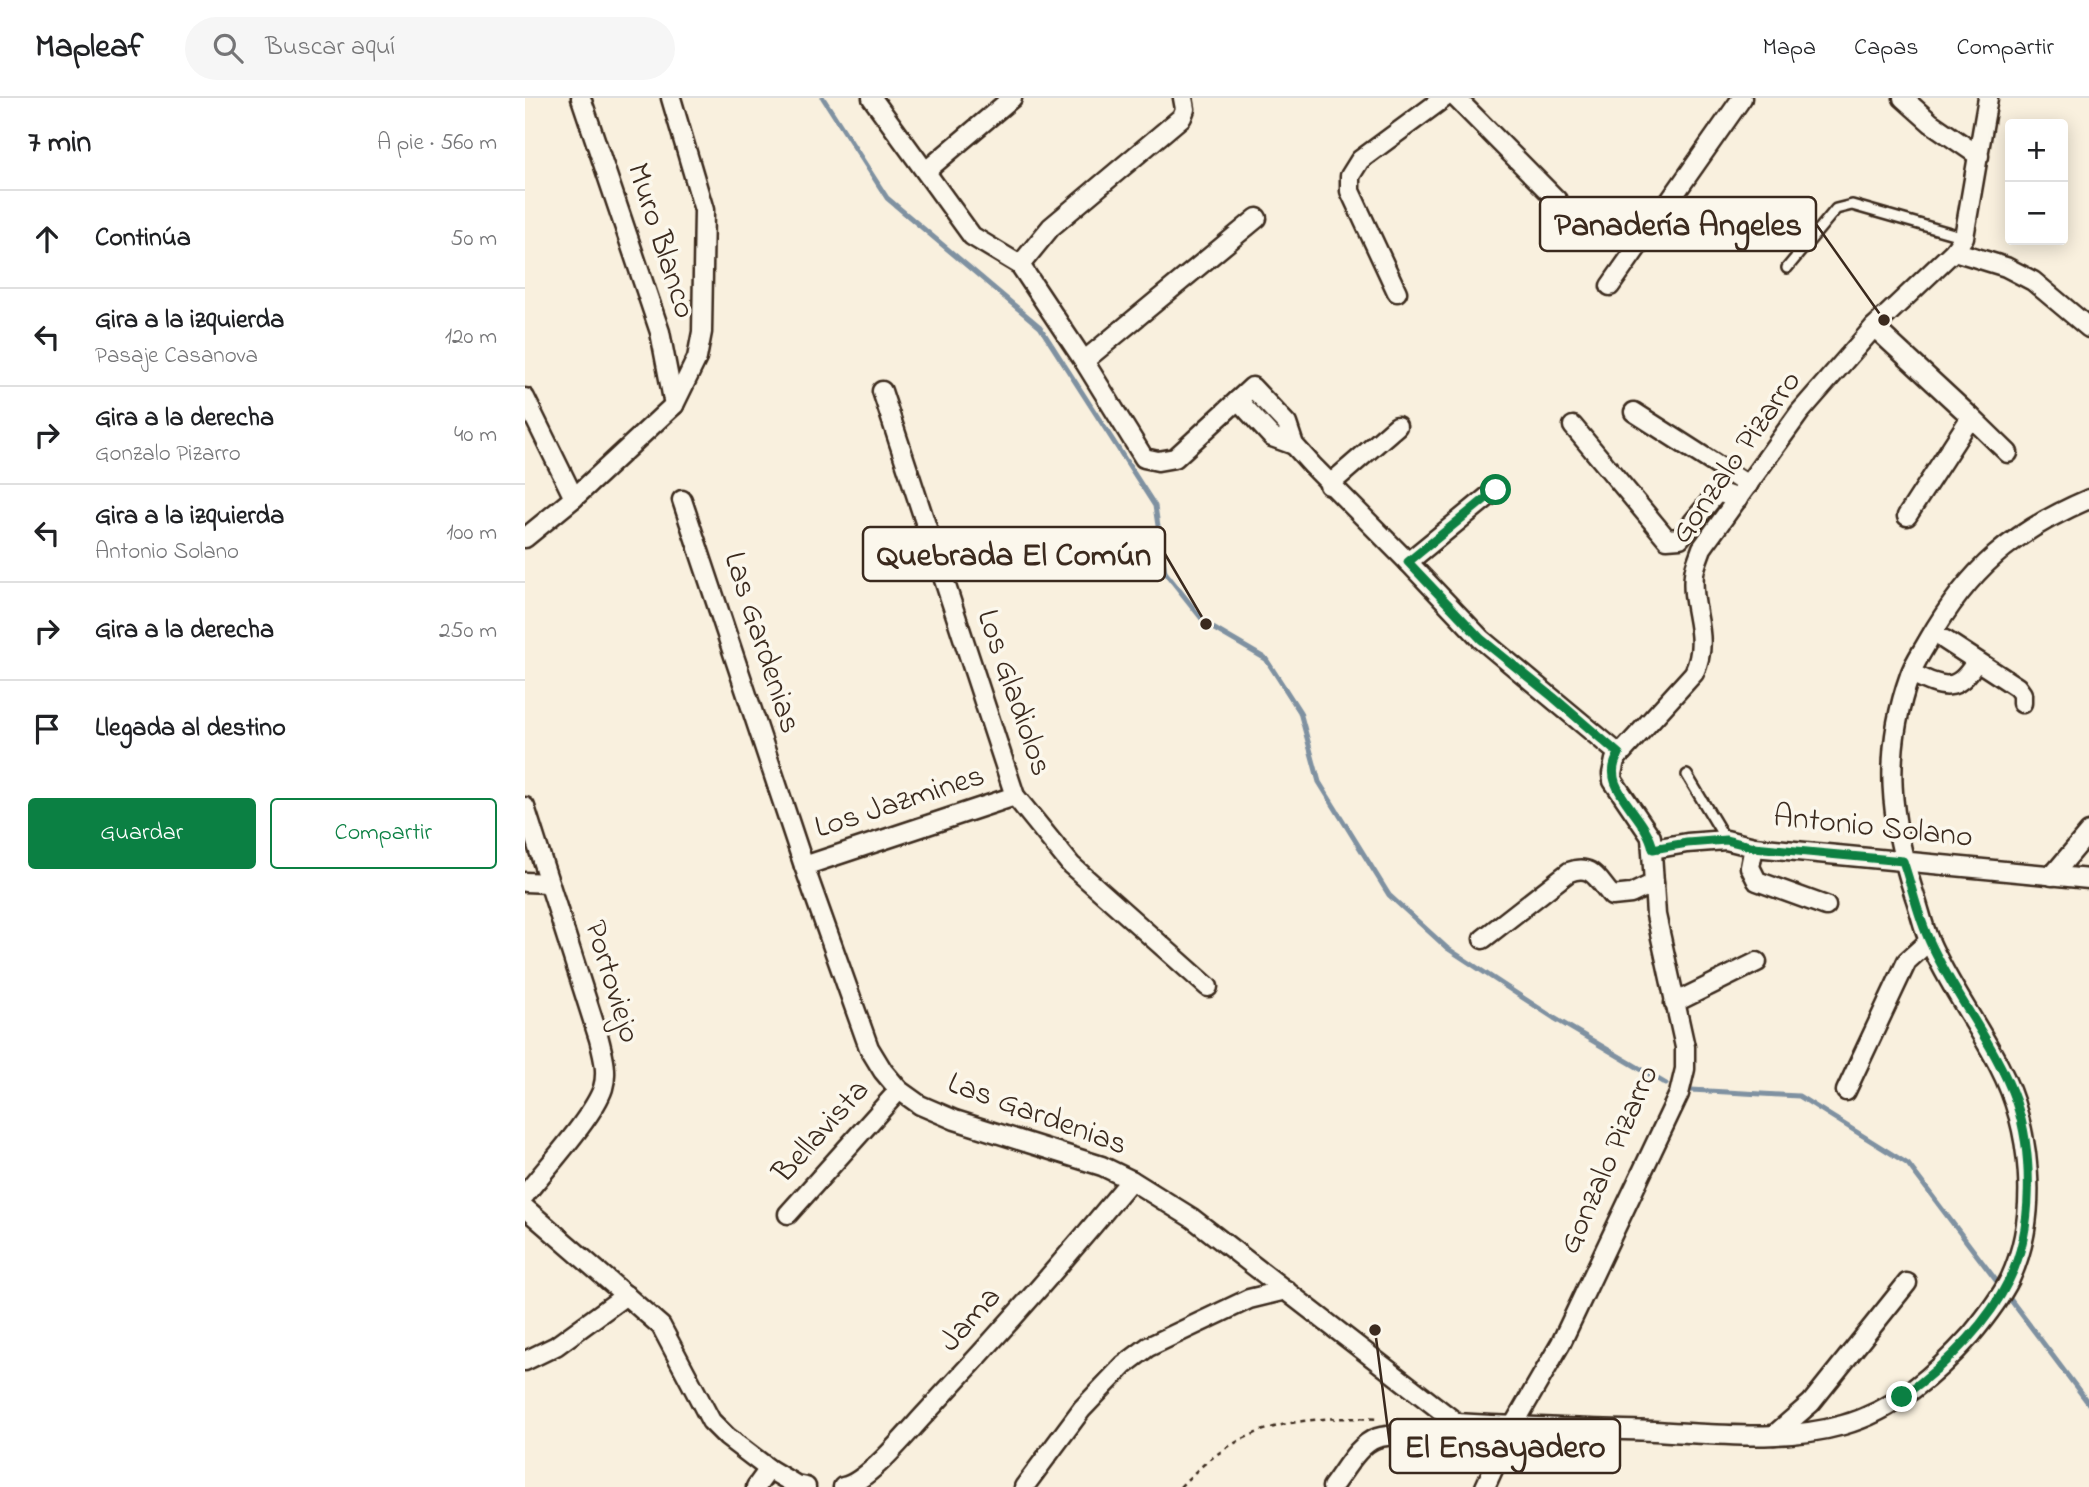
<!DOCTYPE html>
<html lang="es">
<meta charset="utf-8">
<style>
:root{--surface:#fff;--page:#f6f6f6;--text:#202124;--muted:#757577;--line:#e0e0e0;--accent:#0b8043}
body{margin:0;font-family:"Indie Flower",sans-serif;background:var(--page);color:var(--text)}
.controls{position:absolute;right:21px;top:21px;display:grid;overflow:hidden;border-radius:7px;box-shadow:0 4px 18px #0003}
.controls button{width:63px;height:63px;display:grid;place-items:center;padding:0;border:0;border-bottom:2px solid var(--line);background:var(--surface);color:var(--text);font:35px sans-serif}
.stop{position:absolute;width:21px;height:21px;margin:-16px;border:5px solid #0b8043;border-radius:50%;background:#fff}
.stop.end{background:#0b8043;border-color:#fff;box-shadow:0 2px 7px #0008}
.list{margin:0;padding:0;list-style:none}
h2{display:flex;justify-content:space-between;align-items:center;height:91px;margin:0;padding:0 28px;font-size:30px}
h2 small{font-size:23px;font-weight:400;color:var(--muted)}
.list li{display:grid;grid-template-columns:46px 1fr auto;gap:21px;align-items:center;box-sizing:border-box;height:98px;padding:0 28px;border-top:2px solid var(--line)}
.list b{display:block;font-size:26px;white-space:nowrap}
.list p{margin:0;font-size:23px;white-space:nowrap;color:var(--muted)}
.list em{font-size:23px;font-style:normal;color:var(--muted)}
.actions{display:flex;gap:14px;padding:21px 28px}
.actions a{flex:1;padding:16px 0;border:2px solid var(--accent);border-radius:7px;text-align:center;font-size:24px;color:var(--accent)}
.actions .main{background:var(--accent);color:#fff}
.icon{flex:none;width:38px;height:38px;fill:none;stroke:currentColor;stroke-width:2;stroke-linecap:round;stroke-linejoin:round}
.map{position:relative;flex:none;width:1564px;height:1389px;overflow:hidden}
header{display:flex;align-items:center;gap:42px;box-sizing:border-box;height:98px;padding:0 35px;background:var(--surface);border-bottom:2px solid var(--line)}
header strong{font-size:33px}
nav{display:flex;gap:38px;margin-inline-start:auto;font-size:24px}
.search{width:490px;height:63px;background:var(--page);display:flex;align-items:center;gap:18px;box-sizing:border-box;padding:0 24px;border-radius:38px;color:var(--muted);font-size:26px}
main{display:flex}
aside{flex:1;background:var(--surface)}
.map>svg:first-child{display:block}
.lines{fill:none;stroke-linecap:round;stroke-linejoin:round}
.stream{stroke:#7f91a1;stroke-width:5}
.lane-casing{stroke:#3b2a1e;stroke-width:14}
.street-casing{stroke:#3b2a1e;stroke-width:23}
.path{stroke:#3b2a1e;stroke-width:2.5;stroke-dasharray:5 5;stroke-linecap:butt}
.lane{stroke:#fbf7ec;stroke-width:9}
.street{stroke:#fbf7ec;stroke-width:18}
.route{stroke:#0b8043;stroke-width:9}
.labels{text-anchor:middle;dominant-baseline:central;stroke-width:7;stroke-linejoin:round;paint-order:stroke}
.street-label{font-size:32px;fill:#3b2a1e;stroke:#fbf7ec}
.leader{fill:none;stroke:#3b2a1e;stroke-width:2.5}
.callout-dot{fill:#3b2a1e;stroke:#fbf7ec;stroke-width:2.5}
.callout{fill:#fbf7ec;stroke:#3b2a1e;stroke-width:2.5}
.callout-label{font-size:33px;text-anchor:middle;font-weight:bold;fill:#3b2a1e}
</style>
<header>
<strong>Mapleaf</strong>
<div class="search"><svg class="icon" aria-label="search" viewBox="0 0 24 24"><circle cx="10" cy="10" r="6"/><path d="M15 15l6 6"/></svg>Buscar aquí</div>
<nav><a>Mapa</a><a>Capas</a><a>Compartir</a></nav>
</header>
<main>
<aside>
<h2>7 min<small>A pie · 560 m</small></h2>
<ul class="list">
<li><svg class="icon" aria-label="ahead" viewBox="0 0 24 24"><path d="M12 20V5M6 11l6-6 6 6"/></svg><div><b>Continúa</b></div><em>50 m</em></li>
<li><svg class="icon" aria-label="left" viewBox="0 0 24 24"><path d="M17 20v-9H6M10 6l-5 5 5 5"/></svg><div><b>Gira a la izquierda</b><p>Pasaje Casanova</p></div><em>120 m</em></li>
<li><svg class="icon" aria-label="right" viewBox="0 0 24 24"><path d="M7 20v-9h11M14 6l5 5-5 5"/></svg><div><b>Gira a la derecha</b><p>Gonzalo Pizarro</p></div><em>40 m</em></li>
<li><svg class="icon" aria-label="left" viewBox="0 0 24 24"><path d="M17 20v-9H6M10 6l-5 5 5 5"/></svg><div><b>Gira a la izquierda</b><p>Antonio Solano</p></div><em>100 m</em></li>
<li><svg class="icon" aria-label="right" viewBox="0 0 24 24"><path d="M7 20v-9h11M14 6l5 5-5 5"/></svg><div><b>Gira a la derecha</b></div><em>250 m</em></li>
<li><svg class="icon" aria-label="arrive" viewBox="0 0 24 24"><path d="M6 21V4h12l-3 4 3 4H6"/></svg><div><b>Llegada al destino</b></div></li>
</ul>
<div class="actions"><a class="main">Guardar</a><a>Compartir</a></div>
</aside>
<div class="map">
<svg width="1564" height="1389" viewBox="0 0 1564 1389">
<rect width="100%" height="100%" fill="#f9f0de"/>
<filter id="ink" filterUnits="userSpaceOnUse"><feTurbulence type="fractalNoise" baseFrequency=".0143" numOctaves="2"/><feDisplacementMap in="SourceGraphic" scale="14" xChannelSelector="R" yChannelSelector="G"/><feConvolveMatrix kernelMatrix="1 2 1 2 8 2 1 2 1" color-interpolation-filters="sRGB"/></filter>
<g filter="url(#ink)">
<g class="lines">
<g class="stream">
<polyline points="298,0 362,100 515,229 630,408 640,474 681,526 741,561 775,614 794,684 864,797 922,850 1029,920 1141,986"/>
<polyline points="1166,992 1274,998 1383,1066 1476,1189"/>
<polyline points="1482,1197 1564,1306"/>
</g>
<defs>
<g id="lane">
<polyline points="1262,170 1311,111 1327,107 1439,139"/>
<polyline points="1162,677 1201,742"/>
</g>
<g id="street">
<polyline points="56,0 135,234 149,307"/>
<polyline points="347,0 447,138 495,167 559,263 619,360 633,363 650,360 727,289 762,326 769,347 787,367 883,464 956,541 1094,656"/>
<polyline points="931,0 1032,102"/>
<polyline points="1378,0 1406,25 1454,58"/>
<polyline points="401,73 487,0"/>
<polyline points="1429,153 1481,169 1508,183 1564,230"/>
<polyline points="495,167 526,129 657,19 660,11 658,0"/>
<polyline points="1085,188 1217,0"/>
<polyline points="872,194 825,93 825,78 835,62 919,0"/>
<polyline points="1349,229 1446,319 1382,418"/>
<polyline points="559,263 732,120"/>
<polyline points="357,293 490,698 546,767 683,889"/>
<polyline points="0,300 49,400"/>
<polyline points="713,302 747,339 769,347"/>
<polyline points="1109,314 1223,387"/>
<polyline points="1446,319 1483,355"/>
<polyline points="1048,328 1142,441 1155,440 1190,397 1196,395 1213,401"/>
<polyline points="804,387 872,328"/>
<polyline points="157,402 279,768 344,950 358,973 374,992 395,1007 430,1022 577,1068 606,1082 667,1120 932,1325"/>
<polyline points="0,440 49,400 149,307 172,260 177,234 179,112 146,0"/>
<polyline points="883,464 971,392"/>
<polyline points="1420,542 1492,589 1497,596 1497,605"/>
<path d="M1386 575C1416 589 1432 598 1451 563"/>
<path d="M0 709 74 941C78 957 83 974 78 990 69 1018 20 1071 0 1097"/>
<polyline points="1229,749 1225,769 1232,783 1301,808"/>
<polyline points="1128,751 1162,745 1201,742 1229,749 1564,781"/>
<polyline points="279,768 490,698"/>
<polyline points="1527,778 1564,734"/>
<polyline points="0,784 24,785"/>
<path d="M958 841 1044 774C1067 765 1072 781 1087 798L1106 796 1129 785"/>
<polyline points="1149,905 1232,864"/>
<polyline points="1321,993 1382,863 1404,843"/>
<polyline points="0,1110 136,1228 186,1323 202,1339 244,1371 271,1387 281,1389"/>
<polyline points="263,1116 374,992"/>
<polyline points="0,1263 31,1248 101,1197"/>
<polyline points="1249,1337 1286,1305 1382,1185"/>
<polyline points="231,1389 244,1371"/>
<path d="M318 1389C342 1385 383 1334 401 1315 472 1239 540 1162 606 1082"/>
<polyline points="499,1389 557,1311 599,1267 623,1249 724,1201 761,1192"/>
<path d="M807 1389C819 1374 833 1346 852 1340 877 1332 912 1346 932 1325 998 1329 1063 1331 1129 1333 1191 1336 1258 1344 1318 1327 1369 1313 1411 1276 1446 1237 1460 1220 1475 1201 1485 1181 1515 1116 1506 1030 1474 968 1453 926 1422 885 1404 842 1398 829 1395 813 1390 799 1365 722 1357 655 1385 577 1389 565 1397 554 1403 543 1444 471 1487 434 1564 401"/>
<path d="M960 1389 988 1328 1036 1245 1154 996 1160 971V949L1131 817 1126 739 1088 683 1087 676 1090 662 1169 575C1186 538 1165 512 1169 476 1170 467 1174 459 1177 450L1275 314 1349 229 1429 153 1439 139 1463 0"/>
</g>
</defs>
<use href="#lane" class="lane-casing"/>
<use href="#street" class="street-casing"/>
<path class="path" d="M655 1389C714 1326 772 1317 855 1321"/>
<use href="#lane" class="lane"/>
<use href="#street" class="street"/>
</g>
</g>
<g class="lines" filter="url(#ink)">
<path class="route" d="M971 392 883 464 956 541 1028 599 1094 656C1072 690 1121 715 1128 751L1162 745 1201 742 1229 749 1378 763C1387 789 1393 819 1405 844 1430 899 1471 947 1491 1004 1508 1055 1509 1132 1484 1182 1461 1229 1419 1268 1377 1299"/>
</g>
<g class="labels">
<g class="street-label">
<text transform="translate(135 143) rotate(72)">Muro Blanco</text>
<text transform="translate(1212 360) rotate(-55)">Gonzalo Pizarro</text>
<text transform="translate(236 545) rotate(72)">Las Gardenias</text>
<text transform="translate(488 595) rotate(71)">Los Gladiolos</text>
<text transform="translate(375 705) rotate(-18)">Los Jazmines</text>
<text transform="translate(1348 730) rotate(6)">Antonio Solano</text>
<text transform="translate(86 884) rotate(73)">Portoviejo</text>
<text transform="translate(512 1017) rotate(20)">Las Gardenias</text>
<text transform="translate(297 1034) rotate(-48)">Bellavista</text>
<text transform="translate(1085 1062) rotate(-66)">Gonzalo Pizarro</text>
<text transform="translate(446 1222) rotate(-48)">Jama</text>
</g>
</g>
<path class="leader" d="M1359 222L1291 126M681 526L640 456M850 1232L865 1348"/>
<g class="callout-dot">
<circle cx="1359" cy="222" r="7"/>
<circle cx="681" cy="526" r="7"/>
<circle cx="850" cy="1232" r="7"/>
</g>
<g class="callout">
<rect x="1015" y="99" width="276" height="54" rx="7"/>
<rect x="338" y="429" width="302" height="54" rx="7"/>
<rect x="865" y="1321" width="230" height="54" rx="7"/>
</g>
<g class="callout-label">
<text x="1153" y="137">Panadería Angeles</text>
<text x="489" y="467">Quebrada El Común</text>
<text x="980" y="1359">El Ensayadero</text>
</g>
</svg>
<div class="controls">
<button>+</button>
<button>−</button>
</div>
<div class="stop" style="left:971px;top:392px"></div>
<div class="stop end" style="left:1377px;top:1299px"></div>
</div>
</main>
